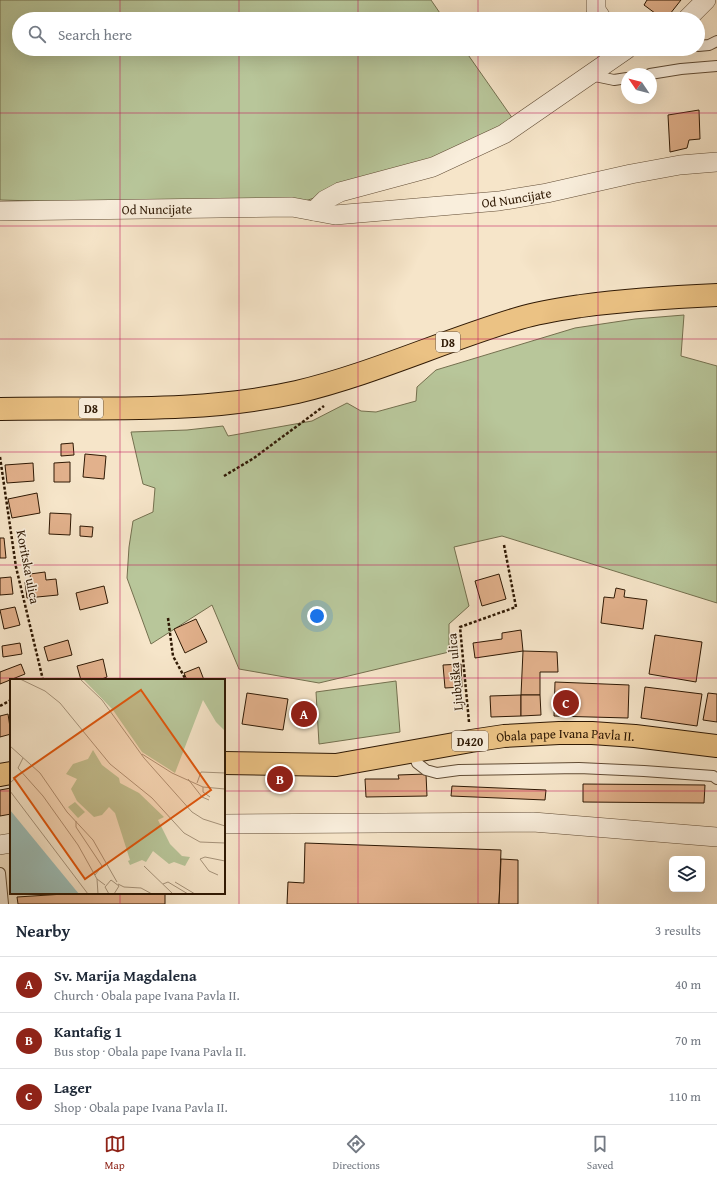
<!DOCTYPE html>
<meta charset="utf-8">
<style>
:root{--surface:#fff;--page:#f6f6f7;--text:#1f2937;--muted:#747a83;--line:#e0e1e3;--accent:#8f2418}
body{margin:0;font-family:"Gentium Book Plus",serif;background:var(--page);color:var(--text)}
.controls{position:absolute;right:12px;bottom:12px;display:grid;overflow:hidden;border-radius:6px;box-shadow:0 4px 16px #0002}
.controls button{width:36px;height:36px;display:grid;place-items:center;padding:0;border:0;border-bottom:1px solid var(--line);background:var(--surface);color:var(--text);font:20px sans-serif}
.compass{position:absolute;left:621px;top:68px;width:36px;height:36px;border-radius:50%;background:var(--surface);box-shadow:0 4px 16px #0002;rotate:305deg}
.you{position:absolute;left:317px;top:616px;width:14px;height:14px;margin:-10px;border:3px solid #fff;border-radius:50%;background:#1a73e8;box-shadow:0 0 0 6px #1a73e833}
.badge{display:grid;place-items:center;width:26px;height:26px;border-radius:50%;background:var(--accent);color:#fff;font-size:13px;font-weight:700}
.pin{position:absolute;translate:-50% -50%;border:2px solid #fff;box-shadow:0 1px 4px #0006}
.list{margin:0;padding:0;list-style:none}
h2{display:flex;justify-content:space-between;align-items:center;height:52px;margin:0;padding:0 16px;font-size:17px}
h2 small{font-size:13px;font-weight:400;color:var(--muted)}
.list li{display:grid;grid-template-columns:26px 1fr auto;gap:12px;align-items:center;box-sizing:border-box;height:56px;padding:0 16px;border-top:1px solid var(--line)}
.list b{display:block;font-size:15px;white-space:nowrap}
.list p{margin:0;font-size:13px;white-space:nowrap;color:var(--muted)}
.list em{font-size:13px;font-style:normal;color:var(--muted)}
.icon{flex:none;width:22px;height:22px;fill:none;stroke:currentColor;stroke-width:2;stroke-linecap:round;stroke-linejoin:round}
.map{position:relative;flex:none;width:717px;height:904px;overflow:hidden}
.search{position:absolute;background:var(--surface);box-shadow:0 4px 16px #0002;left:12px;right:12px;top:12px;height:44px;display:flex;align-items:center;gap:10px;box-sizing:border-box;padding:0 14px;border-radius:22px;color:var(--muted);font-size:15px}
.sheet{height:220px;background:var(--surface)}
nav{display:flex;justify-content:space-around;align-items:center;box-sizing:border-box;height:56px;border-top:1px solid var(--line);background:var(--surface);font-size:11px;color:var(--muted)}
nav a{display:grid;justify-items:center;gap:2px}
nav .on{color:var(--accent)}
.map>svg:first-child{display:block}
.green{fill:#b8c69a;stroke:#74704f}
.building{fill:#e2b18c;stroke:#2f1904}
.lines{fill:none;stroke-linecap:round;stroke-linejoin:round}
.lane-casing{stroke:#614c35;stroke-width:12}
.street-casing{stroke:#614c35;stroke-width:20}
.primary-casing{stroke:#2f1904;stroke-width:24}
.path{stroke:#2f1904;stroke-width:2.5;stroke-dasharray:3 2;stroke-linecap:butt}
.lane{stroke:#f9eedc;stroke-width:10}
.street{stroke:#f9eedc;stroke-width:19}
.primary{stroke:#ebc284;stroke-width:22}
.grid{fill:none;stroke:#c2185b;stroke-width:1;stroke-opacity:0.55}
.labels{text-anchor:middle;dominant-baseline:central;stroke-width:3;stroke-linejoin:round;paint-order:stroke}
.shield{fill:#f9eedc;stroke:#6c5945;stroke-width:1}
.shield-label{font-size:12px;font-weight:bold;fill:#2f1904}
.street-label{font-size:13px;fill:#2f1904;stroke:#f9eedc}
.inset-river{fill:none;stroke:#9dbfb9;stroke-width:2}
.inset-road{fill:none;stroke:#a6937a;stroke-width:1}
.view{fill:#df560c;fill-opacity:0.15;stroke:#df560c;stroke-width:2}
.inset-edge{fill:none;stroke:#2f1904;stroke-width:2}
</style>
<div class="map">
<svg width="717" height="904" viewBox="0 0 717 904">
<rect width="100%" height="100%" fill="#f6e5c9"/>
<filter id="stains"><feTurbulence type="fractalNoise" baseFrequency=".005" numOctaves="4"/><feColorMatrix values="0 0 0 0 .2 0 0 0 0 .09 0 0 0 0 .02 0 0 0 .5 -.17"/></filter>
<radialGradient id="worn" r=".72"><stop offset=".6" stop-color="#630" stop-opacity="0"/><stop offset="1" stop-color="#630" stop-opacity=".3"/></radialGradient>
<g class="green">
<polygon points="0,0 431,0 444,19 19,19 19,49 464,49 513,119 465,145 423,162 302,202 106,203 0,200"/>
<polygon points="684,315 681,356 717,366 717,603 502,536 454,547 469,606 449,624 449,652 319,683 239,669 212,605 151,644 127,578 129,547 133,521 153,512 155,488 143,484 131,432 187,430 223,426 228,436 312,421 347,403 361,411 376,412 416,401 417,387 436,370 575,328 635,319"/>
<polygon points="396,681 400,732 319,744 316,692"/>
</g>
<g class="building">
<polygon points="647,0 681,0 666,19 663,19 644,5"/>
<polygon points="699,110 700,139 689,140 687,148 670,152 668,115"/>
<polygon points="73,443 74,455 61,456 61,444"/>
<polygon points="85,454 106,456 104,479 83,477"/>
<polygon points="70,462 70,482 54,482 54,463"/>
<polygon points="33,463 34,481 7,483 5,465"/>
<polygon points="37,493 40,513 12,518 8,499"/>
<polygon points="50,513 71,514 70,535 49,534"/>
<polygon points="80,526 93,527 92,537 80,536"/>
<polygon points="0,538 4,538 6,558 0,558"/>
<polygon points="45,572 46,580 56,579 58,595 27,598 25,582 31,582 30,574"/>
<polygon points="499,574 506,599 482,606 475,581"/>
<polygon points="11,577 13,594 0,595 0,578"/>
<polygon points="104,586 108,603 80,610 76,593"/>
<polygon points="616,588 625,590 624,597 647,600 643,629 601,623 604,597 614,598"/>
<polygon points="15,607 20,625 4,629 0,610"/>
<polygon points="196,619 207,642 185,653 174,629"/>
<polygon points="521,630 523,651 475,658 473,643 502,639 502,633"/>
<polygon points="655,635 702,642 696,682 649,674"/>
<polygon points="68,640 72,655 48,661 44,647"/>
<polygon points="20,643 22,654 3,657 2,646"/>
<polygon points="523,651 557,652 558,672 540,672 540,695 521,695"/>
<polygon points="103,659 107,677 99,680 81,680 77,666"/>
<polygon points="21,664 25,674 0,684 0,672"/>
<polygon points="461,664 462,687 445,688 443,665"/>
<polygon points="199,667 204,680 187,680 184,673"/>
<polygon points="555,682 629,685 628,718 554,716"/>
<polygon points="645,687 702,694 697,726 641,718"/>
<polygon points="247,693 288,699 283,730 242,724"/>
<polygon points="708,693 717,694 717,722 703,720"/>
<polygon points="521,695 521,716 491,717 490,696"/>
<polygon points="521,695 540,695 541,715 521,716"/>
<polygon points="295,708 313,709 313,721 295,720"/>
<polygon points="8,714 11,734 0,737 0,716"/>
<polygon points="426,774 427,796 366,797 365,779 399,779 398,775"/>
<polygon points="583,784 705,785 704,803 583,802"/>
<polygon points="452,786 546,790 545,800 451,796"/>
<polygon points="11,788 11,814 0,816 0,790"/>
<polygon points="305,843 501,850 499,904 287,904 288,882 304,883"/>
<polygon points="501,859 518,860 518,904 499,904"/>
<polygon points="80,893 165,893 165,904 18,904 17,897"/>
</g>
<g class="lines">
<defs>
<g id="lane">
<polyline points="698,46 709,45 717,41"/>
<polyline points="650,74 681,69 717,66"/>
<polyline points="590,75 614,80 627,78"/>
<polyline points="413,752 417,763 426,770 437,773 459,770 579,768 644,771 713,776 717,779"/>
<polyline points="0,873 3,904"/>
</g>
<g id="street">
<polyline points="596,0 596,10 602,19"/>
<polyline points="687,19 706,0"/>
<path id="s1" d="M0 211 292 207 335 215 499 201 547 193 631 174 680 165 717 162"/>
<polyline points="314,211 325,200 340,192 433,167 504,134 627,49"/>
<polyline points="224,824 533,822 717,837"/>
<polyline points="0,845 11,843"/>
</g>
<g id="primary">
<path d="M0 409C99 407 199 414 297 392 373 374 445 340 520 318 540 312 561 309 581 306 626 300 672 297 717 295"/>
<path id="s2" d="M224 763 336 765 471 741 504 736 559 733H592L635 736 717 746"/>
<polyline points="0,775 11,773"/>
</g>
</defs>
<use href="#lane" class="lane-casing"/>
<use href="#street" class="street-casing"/>
<use href="#primary" class="primary-casing"/>
<g class="path">
<polyline points="0,457 16,567 43,680"/>
<polyline points="224,476 254,458 324,406"/>
<polyline points="168,618 173,656 186,680"/>
<polyline points="0,706 11,700"/>
<polyline points="469,722 460,627 516,607 504,545"/>
</g>
<use href="#lane" class="lane"/>
<use href="#street" class="street"/>
<use href="#primary" class="primary"/>
</g>
<path class="grid" d="M120 0V19M239 0V19M358 0V19M478 0V19M598 0V19M120 49V680M239 49V904M358 49V904M478 49V904M598 49V904M0 113H717M0 226H717M0 339H717M0 452H717M0 565H717M0 678H717M0 791H11M224 791H717M120 893V904"/>
<g class="labels">
<g class="shield">
<rect x="436" y="332" width="24" height="20" rx="3"/>
<rect x="79" y="398" width="24" height="20" rx="3"/>
<rect x="452" y="731" width="36" height="20" rx="3"/>
</g>
<g class="shield-label">
<text x="448" y="342">D8</text>
<text x="91" y="408">D8</text>
<text x="470" y="741">D420</text>
</g>
<g class="street-label">
<text stroke="none"><textPath href="#s1" startOffset="518">Od Nuncijate</textPath></text>
<text stroke="none"><textPath href="#s1" startOffset="157">Od Nuncijate</textPath></text>
<text transform="translate(28 567) rotate(79)">Koritska ulica</text>
<text transform="translate(455 672) rotate(-95)">Ljubuška ulica</text>
<text stroke="none"><textPath href="#s2" startOffset="344">Obala pape Ivana Pavla II.</textPath></text>
</g>
</g>
<g transform="translate(10 679)">
<rect width="215" height="215" fill="#f6e5c9"/>
<path d="M73 0H215V52L206 43 193 21 165 94 132 73 103 31ZM83 71 92 86 109 99 110 104 129 114 154 138 148 141 160 165 172 177 180 178 175 187 164 183 159 185 143 172 136 183 132 181 120 186 118 182 120 181 105 134 99 128 92 136 84 138 67 122 61 110 67 100 56 95 63 85 78 80ZM65 123 75 133 68 139 58 128Z" fill="#b8c69a"/>
<path d="M0 131 69 215H0Z" fill="#9dbfb9"/>
<path class="inset-river" d="M0 197 15 215"/>
<path class="inset-road" d="M10 0 35 12 50 24 100 85 142 119 174 154 190 163 215 164M70 0 92 21 134 79 182 133 193 140 215 147M0 67 30 94 57 133 83 161 107 203M132 75 162 94 193 108 215 110M13 79 8 89 33 117 68 166 87 200 95 206M178 100 192 118 199 121M0 104 12 93M187 104 191 93 215 94M193 108V113L200 118M0 112 78 215M66 142V148L92 187 85 196M134 187 163 215M208 196 199 192 190 180 195 178 215 182M87 200 88 215M165 203 185 215M108 205 114 208 131 209 142 215M153 205 158 203 178 215M99 215 95 208 101 201 109 207 104 215"/>
<path class="view" d="M131 11 201 111 75 200 4 99Z"/>
<rect width="215" height="215" class="inset-edge"/>
</g>
<rect width="100%" height="100%" filter="url(#stains)"/>
<rect width="100%" height="100%" fill="url(#worn)"/>
</svg>
<div class="controls">
<button><svg class="icon" aria-label="layers" viewBox="0 0 24 24"><path d="M12 4l9 5-9 5-9-5zM3 14l9 5 9-5"/></svg></button>
</div>
<svg class="compass" viewBox="-18 -18 36 36"><path d="M0-13l5 13h-10z" fill="#e53935"/><path d="M0 13l5-13h-10z" fill="#747a83"/></svg>
<div class="you"></div>
<div class="pin badge" style="left:304px;top:714px">A</div>
<div class="pin badge" style="left:280px;top:779px">B</div>
<div class="pin badge" style="left:566px;top:703px">C</div>
<div class="search"><svg class="icon" aria-label="search" viewBox="0 0 24 24"><circle cx="10" cy="10" r="6"/><path d="M15 15l6 6"/></svg>Search here</div>
</div>
<section class="sheet">
<h2>Nearby<small>3 results</small></h2>
<ul class="list">
<li><span class="badge">A</span><div><b>Sv. Marija Magdalena</b><p>Church · Obala pape Ivana Pavla II.</p></div><em>40 m</em></li>
<li><span class="badge">B</span><div><b>Kantafig 1</b><p>Bus stop · Obala pape Ivana Pavla II.</p></div><em>70 m</em></li>
<li><span class="badge">C</span><div><b>Lager</b><p>Shop · Obala pape Ivana Pavla II.</p></div><em>110 m</em></li>
</ul>
</section>
<nav>
<a class="on"><svg class="icon" aria-label="map" viewBox="0 0 24 24"><path d="M3 6l6-2 6 2 6-2v14l-6 2-6-2-6 2zM9 4v14M15 6v14"/></svg>Map</a>
<a><svg class="icon" aria-label="directions" viewBox="0 0 24 24"><path d="M12 3l9 9-9 9-9-9zM9 14v-3h6M13 9l2 2-2 2"/></svg>Directions</a>
<a><svg class="icon" aria-label="saved" viewBox="0 0 24 24"><path d="M7 4h10v16l-5-4-5 4z"/></svg>Saved</a>
</nav>
